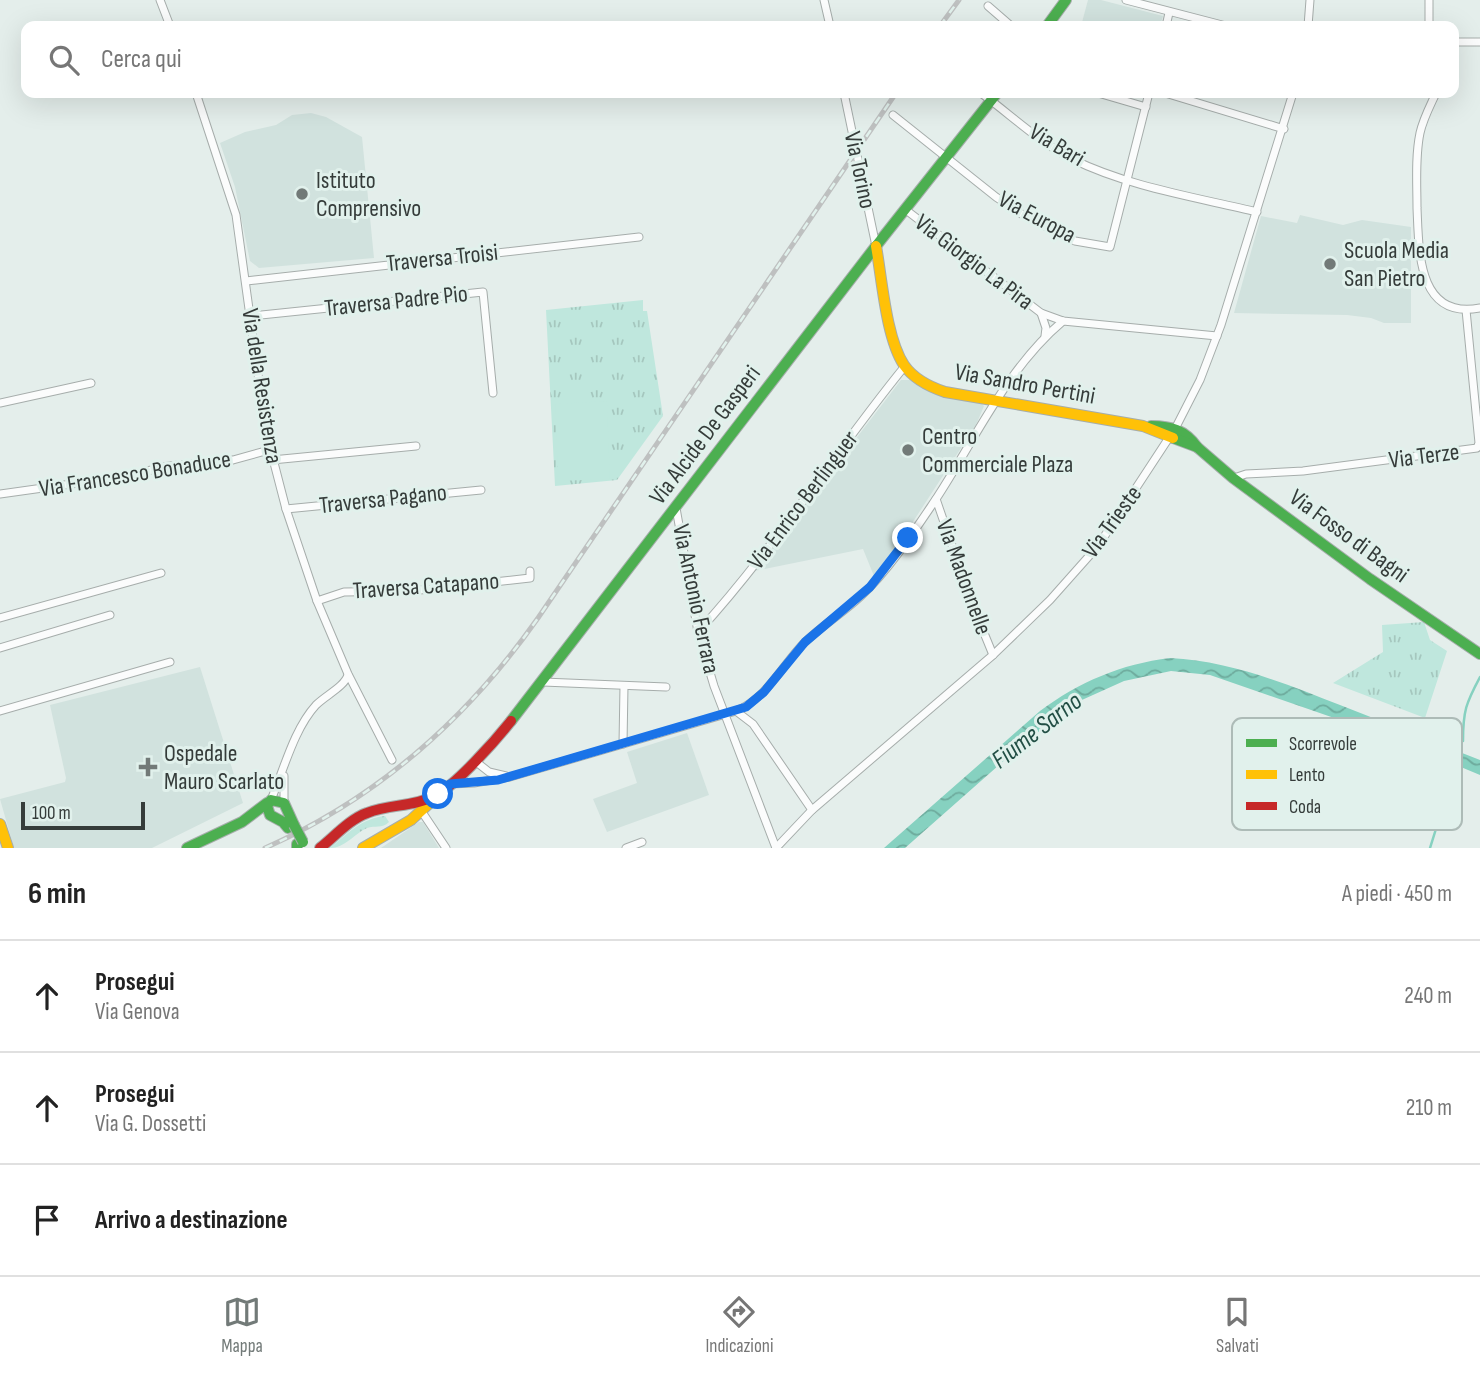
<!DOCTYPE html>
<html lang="it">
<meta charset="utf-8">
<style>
:root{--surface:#fff;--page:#f2f2f2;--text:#222;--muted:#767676;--line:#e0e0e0;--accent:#727a78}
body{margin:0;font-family:"Sofia Sans Condensed",sans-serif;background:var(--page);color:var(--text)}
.scale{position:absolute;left:21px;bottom:18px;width:124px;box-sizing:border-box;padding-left:7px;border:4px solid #353c3a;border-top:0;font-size:19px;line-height:24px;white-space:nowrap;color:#353c3a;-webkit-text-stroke:5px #e1f1ec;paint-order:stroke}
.stop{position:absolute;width:21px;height:21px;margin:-16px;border:5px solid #1a73e8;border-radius:50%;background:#fff}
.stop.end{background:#1a73e8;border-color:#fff;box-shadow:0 2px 7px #0008}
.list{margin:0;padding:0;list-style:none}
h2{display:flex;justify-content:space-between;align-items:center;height:91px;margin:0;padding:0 28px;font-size:30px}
h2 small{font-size:23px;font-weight:400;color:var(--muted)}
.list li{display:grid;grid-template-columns:46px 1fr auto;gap:21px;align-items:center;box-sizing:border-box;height:112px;padding:0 28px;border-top:2px solid var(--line)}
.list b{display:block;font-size:26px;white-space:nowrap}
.list p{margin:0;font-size:23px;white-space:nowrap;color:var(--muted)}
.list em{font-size:23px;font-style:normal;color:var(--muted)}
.icon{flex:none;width:38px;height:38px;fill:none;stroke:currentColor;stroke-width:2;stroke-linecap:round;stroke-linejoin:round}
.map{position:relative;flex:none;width:1480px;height:848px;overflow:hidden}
.search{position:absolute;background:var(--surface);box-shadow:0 7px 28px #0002;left:21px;right:21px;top:21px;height:77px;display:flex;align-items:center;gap:18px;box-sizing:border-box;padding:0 24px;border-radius:14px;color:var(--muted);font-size:26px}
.sheet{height:427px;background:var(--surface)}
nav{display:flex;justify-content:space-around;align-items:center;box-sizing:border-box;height:98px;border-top:2px solid var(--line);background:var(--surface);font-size:19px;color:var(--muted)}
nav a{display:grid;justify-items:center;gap:4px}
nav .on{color:var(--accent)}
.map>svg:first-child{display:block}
.built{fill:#d1e2de}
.grass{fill:url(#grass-tufts)}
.pitch{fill:#bfe7dd}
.water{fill:url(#water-waves)}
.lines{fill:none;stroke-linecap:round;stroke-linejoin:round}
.stream{stroke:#86d1c0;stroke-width:2.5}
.street-casing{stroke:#a6adab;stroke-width:9}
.fast-casing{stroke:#a6adab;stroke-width:12}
.slow-casing{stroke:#a6adab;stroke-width:12}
.jam-casing{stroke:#a6adab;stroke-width:12}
.street{stroke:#fbfcfc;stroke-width:7}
.fast{stroke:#4caf50;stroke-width:10}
.slow{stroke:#ffc107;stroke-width:10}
.jam{stroke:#c62828;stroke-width:10}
.rail-casing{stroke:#bec0c0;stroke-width:5}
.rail{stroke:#e1f1ec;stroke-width:2.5;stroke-dasharray:8;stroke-linecap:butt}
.fast-bridge-casing{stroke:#a6adab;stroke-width:12;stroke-linecap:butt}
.fast-bridge{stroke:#4caf50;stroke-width:10}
.route{stroke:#1a73e8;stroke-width:9}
.poi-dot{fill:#727a78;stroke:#e1f1ec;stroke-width:2.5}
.labels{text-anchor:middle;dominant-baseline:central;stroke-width:6;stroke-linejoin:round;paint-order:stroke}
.street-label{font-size:24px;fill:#353c3a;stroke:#e1f1ec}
.poi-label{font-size:24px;fill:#353c3a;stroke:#e1f1ec;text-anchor:start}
.water-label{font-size:26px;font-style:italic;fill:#224f45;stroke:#e1f1ec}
.key{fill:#e1f1ec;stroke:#adbbb7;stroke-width:2}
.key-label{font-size:19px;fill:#353c3a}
</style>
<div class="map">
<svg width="1480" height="848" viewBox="0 0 1480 848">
<defs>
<pattern id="grass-tufts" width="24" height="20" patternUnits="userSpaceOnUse" patternTransform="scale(1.75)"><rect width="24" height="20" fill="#bfe7dd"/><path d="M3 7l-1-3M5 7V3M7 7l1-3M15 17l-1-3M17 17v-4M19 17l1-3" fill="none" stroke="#a5c7be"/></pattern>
<pattern id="water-waves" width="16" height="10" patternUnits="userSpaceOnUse" patternTransform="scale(1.75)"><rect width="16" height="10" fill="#86d1c0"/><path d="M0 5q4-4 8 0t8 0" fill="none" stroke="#6eab9d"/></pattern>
</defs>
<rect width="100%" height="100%" fill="#e4eeeb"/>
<g class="built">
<polygon points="1088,0 1101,0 1163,16 1160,26 1081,26"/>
<polygon points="311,113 326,117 362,137 374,258 259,268 250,261 235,187 220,143 245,132 276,125 292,115"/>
<polygon points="1300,215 1343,225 1362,220 1411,227 1411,323 1384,323 1371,318 1347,315 1234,313 1261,216 1297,223"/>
<polygon points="901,380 910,380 932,392 981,403 984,406 976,425 890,557 874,576 863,549 754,571"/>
<polygon points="200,667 243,803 152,848 14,848 0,799 65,782 66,778 50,705"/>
<polygon points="687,733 709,795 607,832 593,799 637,783 627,752"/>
<polygon points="419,822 423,822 439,848 381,848"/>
</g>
<g class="grass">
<polygon points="643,300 643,311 647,311 663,416 617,480 555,486 546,310"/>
<polygon points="1424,622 1430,640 1447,651 1425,718 1333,683 1383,652 1382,625"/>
<path d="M385 816 389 822C382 829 375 825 367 828 354 834 345 848 330 848 347 834 362 818 385 816Z"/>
</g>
<polygon class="pitch" points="607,401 610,479 558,481 555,404"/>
<path class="water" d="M1170 658C1230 661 1284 683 1340 705 1387 723 1433 742 1480 760V775L1389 737 1210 675 1171 671 1124 681 1073 704 1016 750 905 848H884L1040 711C1079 682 1121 664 1170 658Z"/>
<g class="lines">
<g class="stream">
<path d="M1463 741C1463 711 1466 703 1480 677"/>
<polyline points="1430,848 1455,768"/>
</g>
<defs>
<g id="street">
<polyline points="160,0 170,26"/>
<polyline points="824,0 830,26"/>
<polyline points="1126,0 1226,26"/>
<polyline points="988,6 1011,26"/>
<polyline points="1166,26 1169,13"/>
<polyline points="1308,26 1310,0"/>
<polyline points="1429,26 1429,0"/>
<polyline points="1454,42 1480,42"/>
<polyline points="196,93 236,215 266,432 286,509 317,601 348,674 392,760"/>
<polyline points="844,93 876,246"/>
<path d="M981 93C1011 115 1039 142 1072 159 1129 187 1195 197 1257 212"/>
<polyline points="1098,93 1146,107"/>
<polyline points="1165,93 1284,129"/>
<path d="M1436 93C1430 106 1423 119 1420 133 1415 157 1417 184 1417 208 1419 250 1417 320 1480 308"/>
<polyline points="893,115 996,197 1023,215 1075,241 1110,247 1149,93"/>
<polyline points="906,210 1041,313 1063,321 1217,336"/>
<polyline points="246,281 639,237"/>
<polyline points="1041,313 1046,328 1045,336"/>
<polyline points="251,316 483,292 493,393"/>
<polyline points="0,403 91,383"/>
<polyline points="272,460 416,446"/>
<polyline points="1234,478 1246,474 1303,471 1477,448 1479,443 1466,310"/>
<polyline points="0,494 121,477 169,466 233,460 269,450"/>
<polyline points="936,499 973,606 993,655"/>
<polyline points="676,508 698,632 714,686 776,848"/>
<polyline points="286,509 481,490"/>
<polyline points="317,601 344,592 411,591 530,578 530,571"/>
<polyline points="0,618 161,573"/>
<path d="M698 632C774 549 834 453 905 366"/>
<polyline points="0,648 110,615"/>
<polyline points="543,682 666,687"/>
<polyline points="0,711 170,662"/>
<polyline points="736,711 753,724 812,810"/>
<polyline points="623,744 624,686"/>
<polyline points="475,761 489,772 506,776"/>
<polyline points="284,776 284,802"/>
<path d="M450 784 474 783 510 777 736 711C767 698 781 667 803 644 821 626 843 613 861 596 889 570 915 530 936 499 976 438 1007 368 1063 321"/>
<path d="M271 800C284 769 294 729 316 705 326 695 344 687 348 675"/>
<polyline points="422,812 446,848"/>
<polyline points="626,848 642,842"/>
<polyline points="776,848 812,810 993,655 1050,600 1098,546 1176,427 1200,380 1221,325 1293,93"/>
</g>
<g id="fast">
<polyline points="1047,26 1066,0"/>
<polyline points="876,246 997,93"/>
<path d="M1151 426C1171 426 1185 430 1197 447"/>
<polyline points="1173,438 1197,447 1233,478 1370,579 1480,654"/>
<polyline points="511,721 876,246"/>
<polyline points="288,828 283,822 270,815 267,806 271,800 284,803 294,825"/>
<polyline points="297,844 297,848"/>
<polyline points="187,848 242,822 267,803"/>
</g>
<g id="slow">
<path d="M876 246C882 279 886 338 904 365 913 378 930 387 945 392L1143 426 1173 438"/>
<polyline points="0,824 8,848"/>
<polyline points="363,848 411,820 434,799"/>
</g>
<path id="jam" d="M320 848C334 837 350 819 367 813 390 804 413 807 435 796 457 784 495 741 511 721"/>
</defs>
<use href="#street" class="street-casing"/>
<use href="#fast" class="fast-casing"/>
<use href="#slow" class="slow-casing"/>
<use href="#jam" class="jam-casing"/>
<use href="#street" class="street"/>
<use href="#fast" class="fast"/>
<use href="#slow" class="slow"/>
<use href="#jam" class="jam"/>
<defs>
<g id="rail">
<polyline points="940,26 959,0"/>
<path d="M265 848C378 798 467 719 538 618L896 93"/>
</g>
</defs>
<use href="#rail" class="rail-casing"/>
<use href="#rail" class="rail"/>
<defs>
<polyline id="fast-bridge" points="294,825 303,842"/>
</defs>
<use href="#fast-bridge" class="fast-bridge-casing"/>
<use href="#fast-bridge" class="fast-bridge"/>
</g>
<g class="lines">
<polyline class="route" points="438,794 450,784 498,780 746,707 764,692 805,642 870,587 908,538"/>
</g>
<g class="poi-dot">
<circle cx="302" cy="194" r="7"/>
<circle cx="1330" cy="264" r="7"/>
<circle cx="908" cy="450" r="7"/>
<path d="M144.5 756.5h7v7h7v7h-7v7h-7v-7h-7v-7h7z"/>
</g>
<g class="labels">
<g class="street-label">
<text transform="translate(1057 145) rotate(31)">Via Bari</text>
<text transform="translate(860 170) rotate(78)">Via Torino</text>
<text transform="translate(1037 217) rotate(28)">Via Europa</text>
<text transform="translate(442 258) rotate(-6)">Traversa Troisi</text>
<text transform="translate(974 262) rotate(37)">Via Giorgio La Pira</text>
<text transform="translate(396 301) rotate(-6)">Traversa Padre Pio</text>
<text transform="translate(1025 384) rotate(10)">Via Sandro Pertini</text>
<text transform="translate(262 386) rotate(81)">Via della Resistenza</text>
<text transform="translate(705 435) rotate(-53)">Via Alcide De Gasperi</text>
<text transform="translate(1424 456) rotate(-7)">Via Terze</text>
<text transform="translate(135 474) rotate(-9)">Via Francesco Bonaduce</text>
<text transform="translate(383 499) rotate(-6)">Traversa Pagano</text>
<text transform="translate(803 500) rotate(-53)">Via Enrico Berlinguer</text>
<text transform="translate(1112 522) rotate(-54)">Via Trieste</text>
<text transform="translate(1349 536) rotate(36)">Via Fosso di Bagni</text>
<text transform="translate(964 577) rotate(70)">Via Madonnelle</text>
<text transform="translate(426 586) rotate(-4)">Traversa Catapano</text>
<text transform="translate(696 599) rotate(78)">Via Antonio Ferrara</text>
</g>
<g class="poi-label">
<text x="316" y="180">Istituto<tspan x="316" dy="28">Comprensivo</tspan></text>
<text x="1344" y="250">Scuola Media<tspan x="1344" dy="28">San Pietro</tspan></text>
<text x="922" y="436">Centro<tspan x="922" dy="28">Commerciale Plaza</tspan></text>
<text x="164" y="753">Ospedale<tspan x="164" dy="28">Mauro Scarlato</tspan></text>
</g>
<g class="water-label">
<text transform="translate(1037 731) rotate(-38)">Fiume Sarno</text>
</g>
</g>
<rect x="1232" y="718" width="230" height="112" rx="10" class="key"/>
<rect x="1246" y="739" width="31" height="8" fill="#4caf50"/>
<rect x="1246" y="770" width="31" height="9" fill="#ffc107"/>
<rect x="1246" y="802" width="31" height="8" fill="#c62828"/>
<g class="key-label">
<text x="1289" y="750">Scorrevole</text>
<text x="1289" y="781">Lento</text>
<text x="1289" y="813">Coda</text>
</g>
</svg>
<div class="scale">100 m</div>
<div class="stop" style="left:438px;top:794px"></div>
<div class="stop end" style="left:908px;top:538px"></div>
<div class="search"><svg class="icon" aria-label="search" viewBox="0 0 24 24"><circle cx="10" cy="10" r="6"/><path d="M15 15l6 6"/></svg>Cerca qui</div>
</div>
<section class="sheet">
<h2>6 min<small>A piedi · 450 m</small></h2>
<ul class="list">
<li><svg class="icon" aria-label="ahead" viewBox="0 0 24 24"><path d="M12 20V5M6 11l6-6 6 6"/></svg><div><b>Prosegui</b><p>Via Genova</p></div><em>240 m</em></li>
<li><svg class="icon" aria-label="ahead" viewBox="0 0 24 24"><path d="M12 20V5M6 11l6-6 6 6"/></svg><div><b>Prosegui</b><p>Via G. Dossetti</p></div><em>210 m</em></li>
<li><svg class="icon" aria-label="arrive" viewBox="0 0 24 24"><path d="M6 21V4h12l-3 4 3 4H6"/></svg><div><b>Arrivo a destinazione</b></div></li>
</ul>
</section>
<nav>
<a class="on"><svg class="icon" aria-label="map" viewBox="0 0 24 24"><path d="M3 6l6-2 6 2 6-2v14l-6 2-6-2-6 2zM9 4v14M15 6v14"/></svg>Mappa</a>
<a><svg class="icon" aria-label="directions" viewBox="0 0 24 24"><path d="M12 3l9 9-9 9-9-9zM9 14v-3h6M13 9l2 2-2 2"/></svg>Indicazioni</a>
<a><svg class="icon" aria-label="saved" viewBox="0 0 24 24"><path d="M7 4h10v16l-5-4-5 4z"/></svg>Salvati</a>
</nav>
